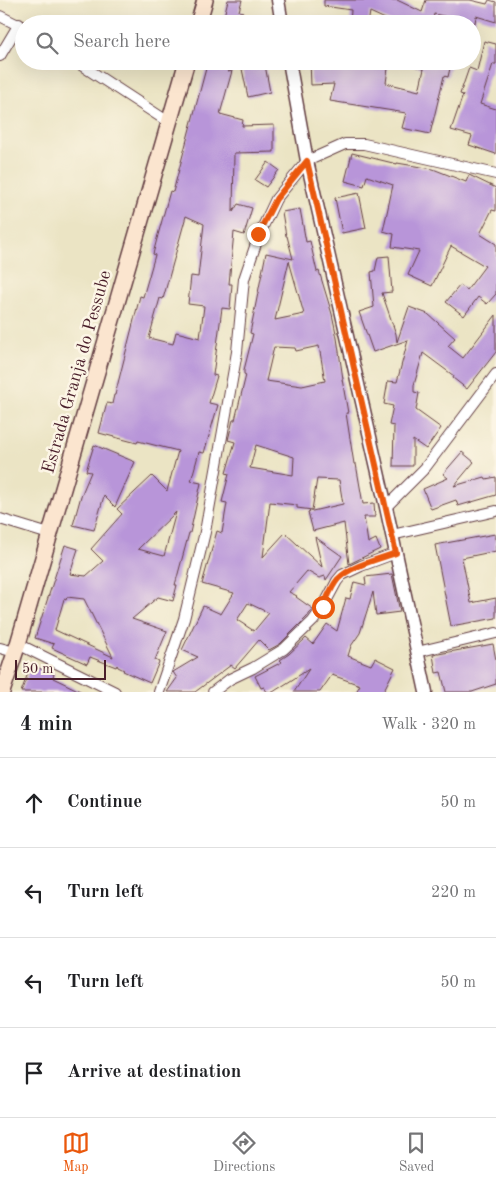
<!DOCTYPE html>
<meta charset="utf-8">
<style>
:root{--surface:#fff;--page:#f6f6f6;--text:#202124;--muted:#757577;--line:#e0e0e0;--accent:#ea580c}
body{margin:0;font-family:"Old Standard TT",serif;background:var(--page);color:var(--text)}
.scale{position:absolute;left:15px;bottom:12px;width:91px;box-sizing:border-box;padding-left:5px;border:2px solid #4a1f2b;border-top:0;font-size:14px;line-height:18px;white-space:nowrap;color:#4a1f2b;-webkit-text-stroke:4px #fcf5e5;paint-order:stroke}
.stop{position:absolute;width:15px;height:15px;margin:-11px;border:4px solid #ea580c;border-radius:50%;background:#fff}
.stop.end{background:#ea580c;border-color:#fff;box-shadow:0 1px 5px #0008}
.list{margin:0;padding:0;list-style:none}
h2{display:flex;justify-content:space-between;align-items:center;height:65px;margin:0;padding:0 20px;font-size:21px}
h2 small{font-size:16px;font-weight:400;color:var(--muted)}
.list li{display:grid;grid-template-columns:32px 1fr auto;gap:15px;align-items:center;box-sizing:border-box;height:90px;padding:0 20px;border-top:1px solid var(--line)}
.list b{display:block;font-size:19px;white-space:nowrap}
.list em{font-size:16px;font-style:normal;color:var(--muted)}
.icon{flex:none;width:28px;height:28px;fill:none;stroke:currentColor;stroke-width:2;stroke-linecap:round;stroke-linejoin:round}
.map{position:relative;flex:none;width:496px;height:692px;overflow:hidden}
.search{position:absolute;background:var(--surface);box-shadow:0 5px 20px #0002;left:15px;right:15px;top:15px;height:55px;display:flex;align-items:center;gap:12px;box-sizing:border-box;padding:0 18px;border-radius:28px;color:var(--muted);font-size:19px}
.sheet{height:425px;background:var(--surface)}
nav{display:flex;justify-content:space-around;align-items:center;box-sizing:border-box;height:70px;border-top:1px solid var(--line);background:var(--surface);font-size:14px;color:var(--muted)}
nav a{display:grid;justify-items:center;gap:2px}
nav .on{color:var(--accent)}
.map>svg:first-child{display:block}
.building{fill:#b895d9;fill-rule:evenodd}
.lines{fill:none;stroke-linecap:round;stroke-linejoin:round}
.minor-casing{stroke:#623d42;stroke-width:12}
.tertiary-casing{stroke:#623d42;stroke-width:15}
.secondary-casing{stroke:#623d42;stroke-width:18}
.minor{stroke:#fff;stroke-width:10}
.tertiary{stroke:#fff;stroke-width:12}
.secondary{stroke:#fbe5cf;stroke-width:15}
.route{stroke:#ea580c;stroke-width:6}
.labels{text-anchor:middle;dominant-baseline:central;stroke-width:5;stroke-linejoin:round;paint-order:stroke}
.street-label{font-size:18px;fill:#4a1f2b;stroke:#fcf5e5}
</style>
<div class="map">
<svg width="496" height="692" viewBox="0 0 496 692">
<rect width="100%" height="100%" fill="#fcf5e5"/>
<filter id="ink" filterUnits="userSpaceOnUse"><feTurbulence type="fractalNoise" baseFrequency=".02" numOctaves="2"/><feDisplacementMap in="SourceGraphic" scale="10" xChannelSelector="R" yChannelSelector="G"/><feConvolveMatrix kernelMatrix="1 2 1 2 8 2 1 2 1" color-interpolation-filters="sRGB"/></filter>
<filter id="wash" filterUnits="userSpaceOnUse"><feTurbulence type="fractalNoise" baseFrequency=".0096" numOctaves="4" result="noise"/><feDisplacementMap in="SourceGraphic" scale="20" xChannelSelector="R" yChannelSelector="G"/><feGaussianBlur stdDeviation="1.12" result="paint"/><feColorMatrix in="noise" values="0 0 0 0 0 0 0 0 0 0 0 0 0 0 0 0 0 1.4 0 .05"/><feComposite in="paint" operator="in"/></filter>
<g filter="url(#wash)">
<rect width="100%" height="100%" fill="#ebe4c4"/>
<g id="blocks">
<g class="building">
<polygon points="228,0 242,0 239,11 243,12 240,24 222,24"/>
<polygon points="324,0 397,0 422,12 426,0 470,0 487,4 489,0 496,2 496,22 476,16 475,23 434,14 432,24 396,24 370,12 368,24 350,24 351,10 324,6"/>
<polygon points="484,41 496,44 496,64 493,64 480,104 496,109 496,154 469,145 472,136 451,130 463,95 460,94 469,68 477,71"/>
<path d="M208 61H230L228 72 232 71 220 114 243 120 242 126 274 125V152L234 153 233 212 238 204 252 208 244 235 234 232 229 284H232L230 309 222 308 213 375 217 376 209 403 218 405 204 453 199 452 191 481 201 483 190 533H189L175 585H177L173 601 158 597 132 619 167 631 155 660 159 662 150 683 123 671 124 670 118 667 117 665 116 667 90 657 87 664 52 648 54 644 35 638 65 545 78 549 70 574 86 576 103 561 91 549 122 514 117 509 152 476 167 491 178 451 138 441 137 443 99 433 107 403 112 404 114 395H115L140 296 143 297 155 255 153 254 158 235 170 191 173 192ZM186 216 204 224 198 277 191 276 188 304 204 306 200 338 176 332 173 344 149 338 160 298 163 299ZM176 512 164 556 138 549ZM67 597 84 599 113 657 55 630 64 599 66 600Z"/>
<polygon points="310,61 389,61 386,83 419,91 424,69 405,63 406,61 439,61 451,64 448,77 444,76 430,134 402,128 406,113 330,101 334,84 311,85"/>
<polygon points="265,65 270,92 248,97 242,69"/>
<polygon points="352,153 397,164 397,163 433,169 466,182 469,175 496,188 496,211 492,210 480,234 496,244 496,294 487,304 478,297 464,316 446,302 460,285 467,290 485,266 451,246 432,286 408,275 419,251 392,247 394,234 383,231 393,185 367,176 364,186 345,181"/>
<polygon points="268,162 279,170 266,187 255,180"/>
<polygon points="359,193 366,228 342,233 335,198"/>
<path d="M300 209 306 242 310 241 317 272 319 271 332 314 337 338 343 379H342L348 413H346L354 464H356L363 504 374 503 375 517H364L368 543 376 539 380 549 349 564 344 523 313 531 308 512 343 504 339 480 317 479 312 510 297 508V505L270 502 263 557 285 533 322 567 315 537 342 556 326 580 325 576 319 578 307 571 289 592 297 596 296 597 313 609 307 617 280 644 269 650 259 640 235 668 231 665 195 692H167L177 678 173 672 198 657 182 650 203 606 221 614 234 593 202 584 217 531 222 533 227 503 222 502 229 474 226 473 235 442 228 440 233 420H235L246 375 244 374V370L253 334 250 333 266 253 293 259 287 236H286L282 212ZM289 261 304 314 275 320ZM319 346 325 381 302 386 266 381 274 347 295 348 296 351ZM256 445 294 457 293 475 250 468ZM248 603 269 613 254 631 237 620Z"/>
<polygon points="389,256 392,292 382,293 396,334 397,342 409,307 428,314 455,338 448,346 463,358 496,315 496,352 467,389 453,378 454,376 423,353 414,385 414,392 419,393 416,410 441,428 426,449 413,440 413,466 393,466 394,426 389,425 393,406 384,404 388,381 397,382 408,340 373,352 359,312 374,307 371,272 375,271 378,257"/>
<polygon points="94,445 135,462 115,507 104,496 94,530 73,525 81,496 91,472 86,471"/>
<polygon points="462,452 474,462 454,486 485,477 486,479 496,477 496,495 458,506 456,500 431,509 423,489 448,478 443,474"/>
<polygon points="495,534 496,551 462,558 471,603 496,598 496,618 451,626 435,545"/>
<polygon points="392,574 400,612 376,615 373,592 360,633 351,646 348,656 371,665 375,658 395,668 383,692 356,692 360,685 332,675 320,692 294,692 309,669 273,692 267,692 264,687 261,688 255,676 282,662 280,660 289,654 306,638 313,644 327,624 337,631 346,598 350,599 354,582 366,585 365,577"/>
<polygon points="493,644 496,660 496,684 472,692 446,692 441,672 436,673 433,655"/>
<polygon points="31,665 54,674 53,678 82,692 21,692"/>
</g>
</g>
</g>
<g filter="url(#ink)">
<use href="#blocks" fill-opacity="0" stroke="#623d42" stroke-width="1"/>
<g class="lines">
<defs>
<g id="minor">
<polyline points="0,16 24,28"/>
<polyline points="0,56 19,24"/>
<polyline points="75,61 170,123"/>
<polyline points="386,507 425,468 496,374"/>
<polyline points="0,519 49,534"/>
<polyline points="392,535 496,511"/>
<polyline points="18,644 115,692"/>
<polyline points="0,648 15,652"/>
<polyline points="417,652 496,633"/>
<polyline points="159,692 184,619 205,532 237,352 244,279 259,235 276,199 307,161 345,144 364,144 496,174"/>
<polyline points="213,692 230,679 253,668 284,649 313,621 323,607 337,581 342,575 361,566 396,553"/>
</g>
<g id="tertiary">
<polyline points="278,0 282,24"/>
<polyline points="289,61 307,161 386,507 426,692"/>
</g>
<g id="secondary">
<polyline points="198,24 205,0"/>
<polyline points="2,692 18,644 187,61"/>
</g>
</defs>
<use href="#minor" class="minor-casing"/>
<use href="#tertiary" class="tertiary-casing"/>
<use href="#secondary" class="secondary-casing"/>
<use href="#minor" class="minor"/>
<use href="#tertiary" class="tertiary"/>
<use href="#secondary" class="secondary"/>
</g>
</g>
<g class="lines" filter="url(#ink)">
<path class="route" d="M258 234 276 199 307 161 396 553C379 559 350 566 338 579 331 587 328 597 323 607"/>
</g>
<g class="labels">
<g class="street-label">
<text transform="translate(77 372) rotate(-74)">Estrada Granja do Pessube</text>
</g>
</g>
</svg>
<div class="scale">50 m</div>
<div class="stop" style="left:323px;top:607px"></div>
<div class="stop end" style="left:258px;top:234px"></div>
<div class="search"><svg class="icon" aria-label="search" viewBox="0 0 24 24"><circle cx="10" cy="10" r="6"/><path d="M15 15l6 6"/></svg>Search here</div>
</div>
<section class="sheet">
<h2>4 min<small>Walk · 320 m</small></h2>
<ul class="list">
<li><svg class="icon" aria-label="ahead" viewBox="0 0 24 24"><path d="M12 20V5M6 11l6-6 6 6"/></svg><div><b>Continue</b></div><em>50 m</em></li>
<li><svg class="icon" aria-label="left" viewBox="0 0 24 24"><path d="M17 20v-9H6M10 6l-5 5 5 5"/></svg><div><b>Turn left</b></div><em>220 m</em></li>
<li><svg class="icon" aria-label="left" viewBox="0 0 24 24"><path d="M17 20v-9H6M10 6l-5 5 5 5"/></svg><div><b>Turn left</b></div><em>50 m</em></li>
<li><svg class="icon" aria-label="arrive" viewBox="0 0 24 24"><path d="M6 21V4h12l-3 4 3 4H6"/></svg><div><b>Arrive at destination</b></div></li>
</ul>
</section>
<nav>
<a class="on"><svg class="icon" aria-label="map" viewBox="0 0 24 24"><path d="M3 6l6-2 6 2 6-2v14l-6 2-6-2-6 2zM9 4v14M15 6v14"/></svg>Map</a>
<a><svg class="icon" aria-label="directions" viewBox="0 0 24 24"><path d="M12 3l9 9-9 9-9-9zM9 14v-3h6M13 9l2 2-2 2"/></svg>Directions</a>
<a><svg class="icon" aria-label="saved" viewBox="0 0 24 24"><path d="M7 4h10v16l-5-4-5 4z"/></svg>Saved</a>
</nav>
